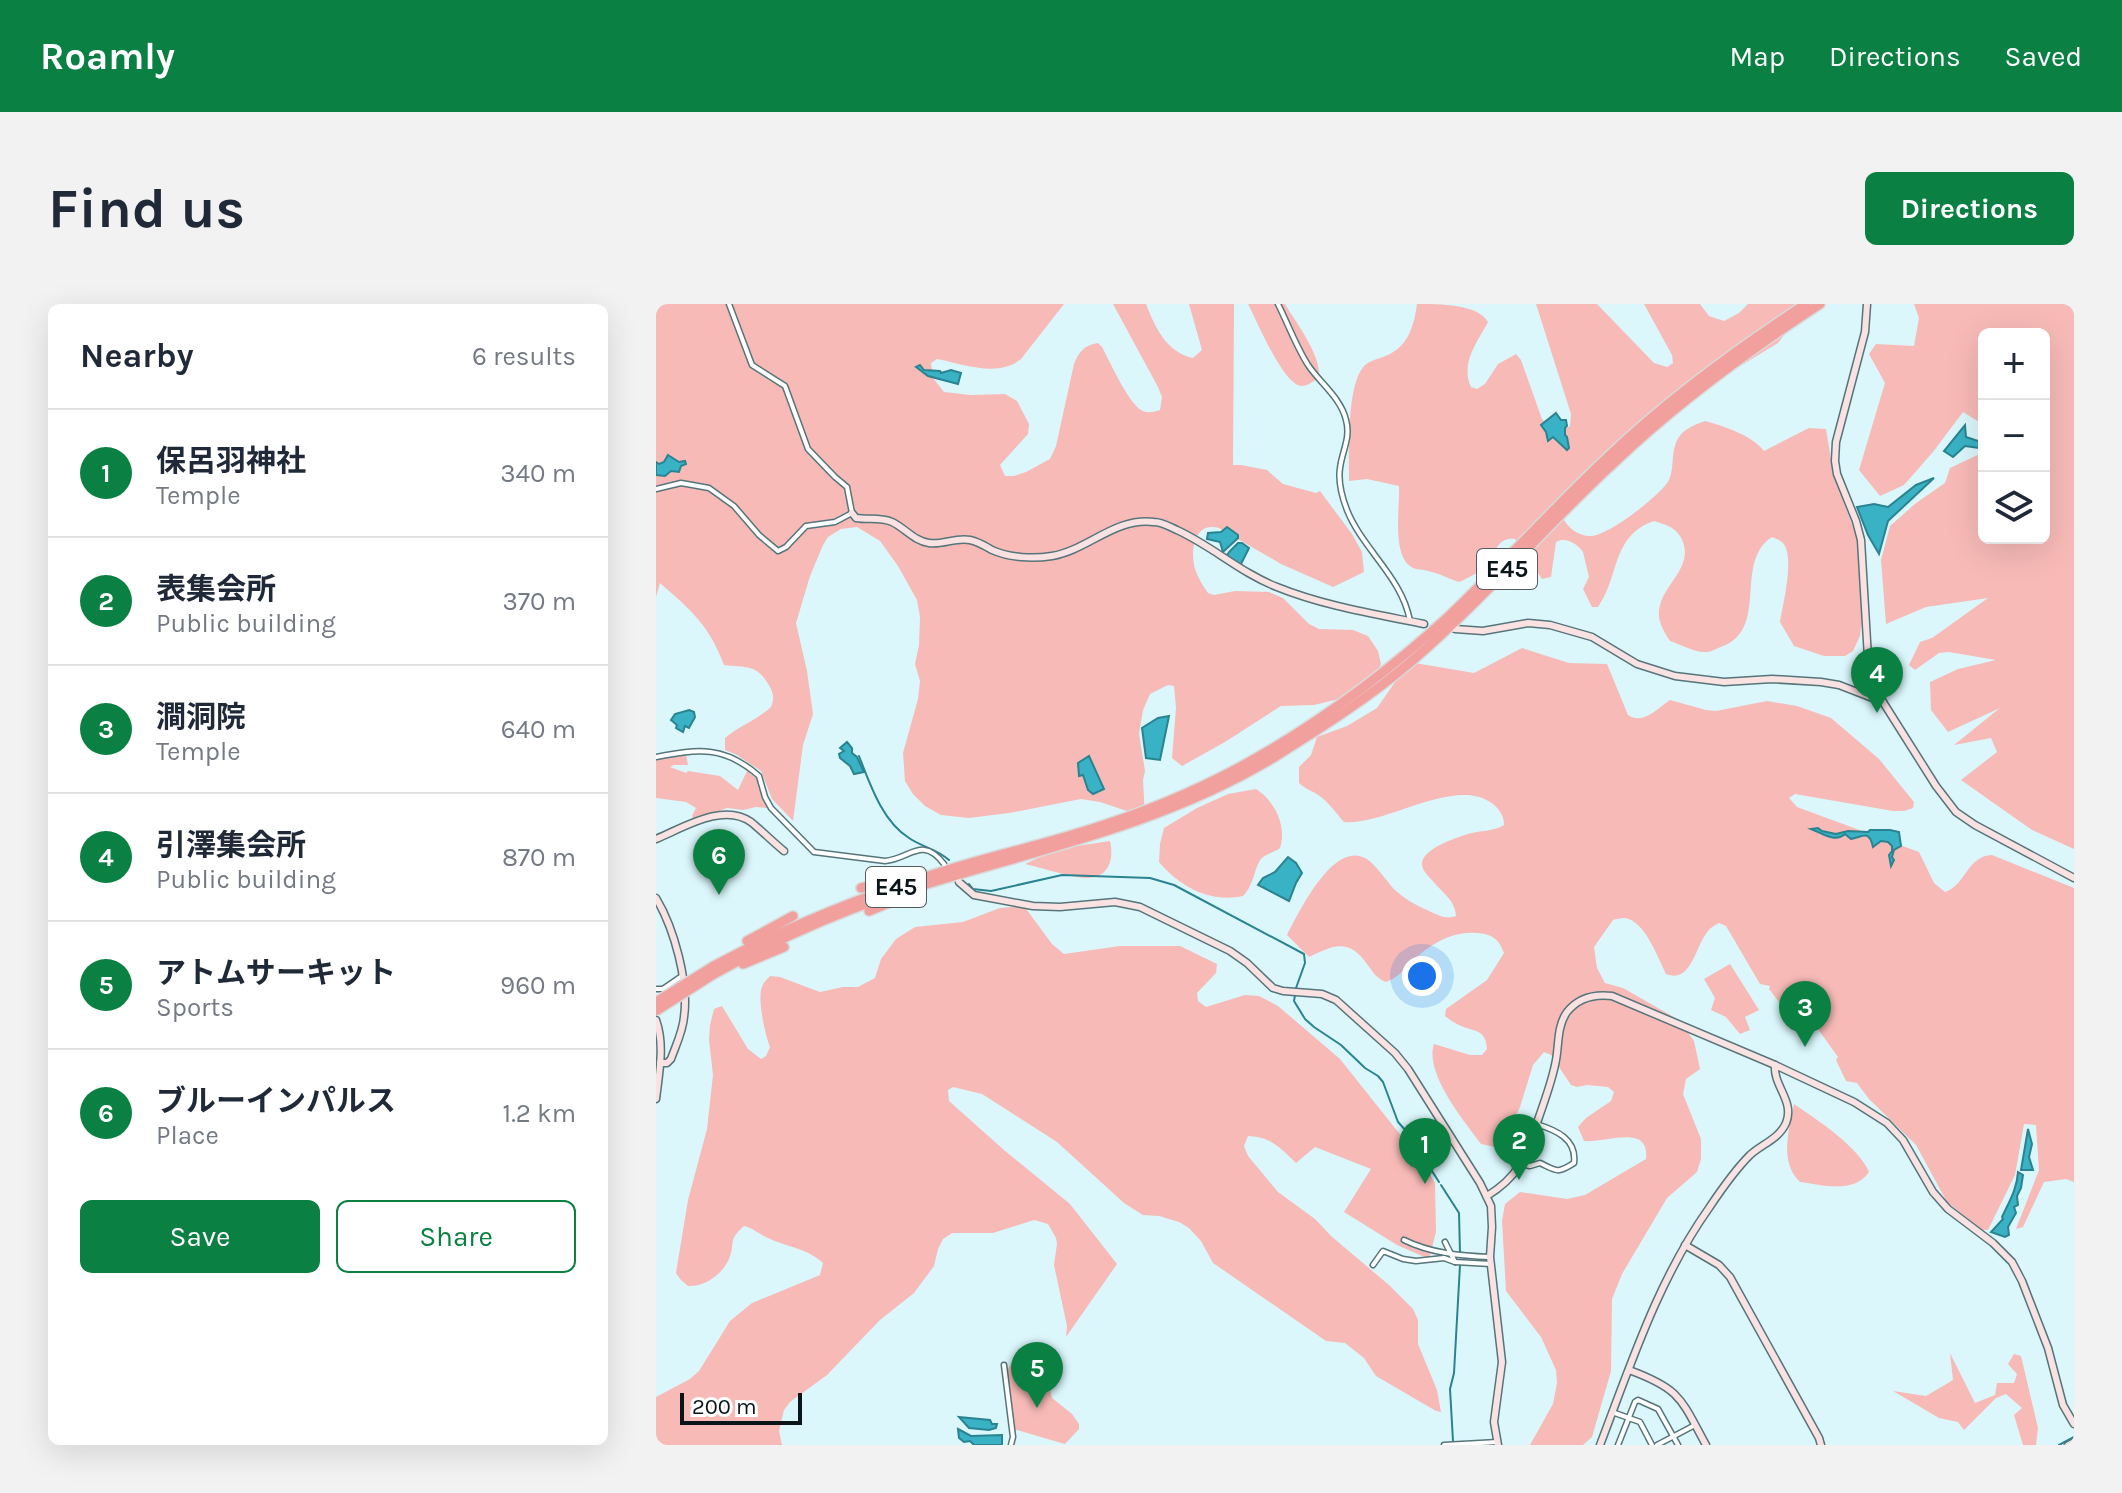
<!DOCTYPE html>
<meta charset="utf-8">
<style>
:root{--surface:#fff;--page:#f2f2f3;--text:#1f2937;--muted:#747a83;--line:#e0e1e3;--accent:#0b8043}
body{margin:0;font-family:Karla,"Noto Sans JP",sans-serif;background:var(--page);color:var(--text)}
.controls{position:absolute;right:24px;top:24px;display:grid;overflow:hidden;border-radius:12px;box-shadow:0 8px 32px #0002}
.controls button{width:72px;height:72px;display:grid;place-items:center;padding:0;border:0;border-bottom:2px solid var(--line);background:var(--surface);color:var(--text);font:40px sans-serif}
.scale{position:absolute;left:24px;bottom:20px;width:122px;box-sizing:border-box;padding-left:8px;border:4px solid #091518;border-top:0;font-size:22px;line-height:28px;white-space:nowrap;color:#091518;-webkit-text-stroke:6px #fff;paint-order:stroke}
.you{position:absolute;left:766px;top:672px;width:28px;height:28px;margin:-20px;border:6px solid #fff;border-radius:50%;background:#1a73e8;box-shadow:0 0 0 12px #1a73e833}
.badge{display:grid;place-items:center;width:52px;height:52px;border-radius:50%;background:var(--accent);color:#fff;font-size:26px;font-weight:700}
.pin{position:absolute;translate:-50% -66px;filter:drop-shadow(0 2px 4px #0008)}
.pin::after{content:'';position:absolute;top:42px;width:28px;height:24px;background:inherit;clip-path:polygon(0 0,100% 0,50% 100%)}
.list{margin:0;padding:0;list-style:none}
h2{display:flex;justify-content:space-between;align-items:center;height:104px;margin:0;padding:0 32px;font-size:34px}
h2 small{font-size:26px;font-weight:400;color:var(--muted)}
.list li{display:grid;grid-template-columns:52px 1fr auto;gap:24px;align-items:center;box-sizing:border-box;height:128px;padding:0 32px;border-top:2px solid var(--line)}
.list b{display:block;font-size:30px;white-space:nowrap}
.list p{margin:0;font-size:26px;white-space:nowrap;color:var(--muted)}
.list em{font-size:26px;font-style:normal;color:var(--muted)}
.actions{display:flex;gap:16px;padding:24px 32px}
.actions a{flex:1;padding:18px 0;border:2px solid var(--accent);border-radius:12px;text-align:center;font-size:28px;color:var(--accent)}
.actions .main{background:var(--accent);color:#fff}
.icon{flex:none;width:44px;height:44px;fill:none;stroke:currentColor;stroke-width:2;stroke-linecap:round;stroke-linejoin:round}
.map{position:relative;flex:none;width:1418px;height:1141px;overflow:hidden;border-radius:12px}
header{display:flex;align-items:center;gap:48px;box-sizing:border-box;height:112px;padding:0 40px;background:var(--accent);color:#fff}
header strong{font-size:38px}
nav{display:flex;gap:44px;margin-inline-start:auto;font-size:28px}
.intro{display:flex;align-items:center;justify-content:space-between;box-sizing:border-box;height:192px;padding:0 48px}
h1{margin:0;font-size:56px}
.button{padding:20px 36px;border-radius:12px;background:var(--accent);color:#fff;font-size:28px;font-weight:700}
main{display:flex;gap:48px;padding:0 48px}
aside{flex:1;background:var(--surface);border-radius:12px;box-shadow:0 8px 32px #0002}
.map>svg:first-child{display:block}
.green{fill:#f7bab7}
.water{fill:#38b2c4;stroke:#2a8390;stroke-width:2}
.lines{fill:none;stroke-linecap:round;stroke-linejoin:round}
.stream{stroke:#2a8390;stroke-width:2}
.street-casing{stroke:#55757a;stroke-width:7}
.secondary-casing{stroke:#55757a;stroke-width:9}
.highway-casing{stroke:#d8dada;stroke-width:12}
.street{stroke:#fff;stroke-width:4}
.secondary{stroke:#fbe2e2;stroke-width:6}
.highway{stroke:#f2a09e;stroke-width:9}
.highway-bridge-casing{stroke:#d8dada;stroke-width:12;stroke-linecap:butt}
.highway-bridge{stroke:#f2a09e;stroke-width:9}
.labels{text-anchor:middle;dominant-baseline:central;stroke-width:6;stroke-linejoin:round;paint-order:stroke}
.shield{fill:#fff;stroke:#535b5d;stroke-width:2}
.shield-label{font-size:24px;font-weight:bold;fill:#091518}
</style>
<header>
<strong>Roamly</strong>
<nav><a>Map</a><a>Directions</a><a>Saved</a></nav>
</header>
<div class="intro"><h1>Find us</h1><a class="button">Directions</a></div>
<main>
<aside>
<h2>Nearby<small>6 results</small></h2>
<ul class="list">
<li><span class="badge">1</span><div><b>保呂羽神社</b><p>Temple</p></div><em>340 m</em></li>
<li><span class="badge">2</span><div><b>表集会所</b><p>Public building</p></div><em>370 m</em></li>
<li><span class="badge">3</span><div><b>澗洞院</b><p>Temple</p></div><em>640 m</em></li>
<li><span class="badge">4</span><div><b>引澤集会所</b><p>Public building</p></div><em>870 m</em></li>
<li><span class="badge">5</span><div><b>アトムサーキット</b><p>Sports</p></div><em>960 m</em></li>
<li><span class="badge">6</span><div><b>ブルーインパルス</b><p>Place</p></div><em>1.2 km</em></li>
</ul>
<div class="actions"><a class="main">Save</a><a>Share</a></div>
</aside>
<div class="map">
<svg width="1418" height="1141" viewBox="0 0 1418 1141">
<rect width="100%" height="100%" fill="#dbf7fc"/>
<g class="green">
<path d="M0 0H408L365 55C342 74 307 60 281 55L275 59 277 74 288 88 315 91 349 90 361 97 373 120 372 130 344 161 349 172H358L370 168 394 155 400 142 418 60C423 48 428 41 442 39L446 43C454 58 472 98 485 106 491 110 498 108 504 106L506 93 502 83 457 0H490C499 23 510 48 537 54L546 46 533 0H578L577 161H585L611 166 627 180 660 189 664 187 696 230 706 248 708 268 677 283 625 260 563 224C538 217 534 247 539 265 542 274 547 282 552 289L558 291 579 287 613 288 627 294 653 320 663 325 697 326 712 332 722 347 725 360 719 374 691 393 658 401 625 402 569 438 526 462 516 454 520 404 518 382 512 381 494 390 487 406 483 430 489 467 487 476 489 513 444 498 425 495 353 509 313 514 285 511 269 502 257 490 249 477 247 449 262 395 264 377 259 360 263 341 264 313 261 296 242 262 224 237 201 223 185 225 172 233 167 241 154 272 140 319 151 367 157 410 147 441 137 517 116 495 105 467 81 451 69 446V434C83 422 101 416 115 403 118 395 118 391 114 383 101 360 93 364 68 361 53 321 35 306 4 279L0 293Z"/>
<path d="M592 0H629C641 20 665 51 663 73 658 77 652 82 645 82 627 80 601 17 592 0Z"/>
<path d="M761 0C784 0 822 0 832 18 821 39 804 59 815 83L821 85 829 80 842 60 860 50 865 56 886 115 892 122 907 126 914 122 915 110 880 0H941L998 59 1011 63 1017 59 1016 51 988 0H1044L1053 12 1068 17 1083 9 1092 0H1145L1140 16 1122 39 1048 84 921 191 908 216C914 225 921 231 933 232 950 234 1005 191 1013 176 1019 163 1014 146 1023 133 1028 125 1040 120 1049 117 1067 122 1096 131 1108 147L1153 124 1170 125 1178 173 1202 236 1206 315 1204 332 1197 347 1189 352H1168L1138 342 1124 318C1127 300 1139 253 1127 239 1124 236 1119 234 1116 233 1076 259 1116 328 1062 344 1058 346 1054 348 1050 348 1039 349 1024 340 1014 337 1007 326 1000 315 1004 301 1010 279 1036 263 1027 238 1022 224 1011 221 998 217 955 232 964 272 942 303H936L927 285 933 273 927 248C922 240 909 232 900 238L895 273 886 275 859 235C842 232 840 248 831 259 824 268 813 274 803 278 793 275 783 269 772 267 766 265 760 267 754 262 736 249 744 202 743 182L711 175 693 177C693 151 690 79 709 61 715 56 725 54 732 51 753 41 758 21 761 0Z"/>
<polygon points="1258,0 1418,0 1418,545 1376,526 1305,476 1341,448 1335,434 1298,441 1344,404 1292,428 1275,406 1274,378 1302,365 1340,356 1293,348 1283,349 1259,366 1253,361 1264,338 1276,334 1332,294 1270,303 1230,320 1225,256 1234,222 1260,199 1289,179 1294,164 1328,148 1328,234 1388,234 1388,30 1328,30 1328,121 1307,108 1277,148 1248,181 1224,192 1203,166 1229,79 1213,50 1220,40 1258,42 1263,14"/>
<path d="M866 344 913 359 951 360 972 411C987 421 1001 405 1014 396L1050 406 1060 407 1111 397 1141 402 1175 414 1223 455 1258 498 1257 504 1248 507H1237L1139 490 1133 494 1141 503 1263 548 1278 579 1289 588C1310 581 1311 552 1336 551L1418 584V878L1410 875 1388 878 1367 923 1360 925 1383 866 1380 821 1368 820 1359 871 1332 926H1326L1291 898 1260 841 1213 795 1201 779 1190 777 1180 756 1182 753 1154 714 1148 716 1137 708 1130 707 1113 685 1114 682 1104 680 1070 622 1063 619C1059 621 1054 624 1052 627 1039 642 1036 680 1010 670 1002 654 989 617 969 614 967 614 959 615 957 616L938 643 941 664 949 679 967 684 1023 716 1038 737 1044 765 1030 775 1027 790 1045 835V855L1041 868 1011 894 966 970 956 995 955 1067 936 1133 927 1141H874L897 1100 901 1079 900 1066 885 1033 850 987 846 917 849 900 864 888 911 895 929 891 990 855C994 819 951 839 928 837L922 823 930 814 955 797 958 788 952 783 931 781 921 783 915 781 895 751 888 748 877 761 864 803 844 844 825 840C809 818 768 769 778 740L814 751H826L831 745C830 723 815 728 801 720 797 718 793 715 789 712L790 705 831 676 848 649C843 635 836 630 821 629 796 627 772 641 755 659 747 667 741 674 730 678 721 675 717 668 711 660 693 634 678 641 653 653L631 631C643 608 677 537 709 554 719 559 731 578 739 586 749 595 759 601 771 606 782 611 789 616 800 612 799 595 785 588 776 576 772 572 766 566 766 560 766 545 799 534 812 530 824 526 837 528 848 521 848 512 844 506 837 500 800 471 732 521 688 518 681 510 674 500 665 493 658 487 650 486 643 479V463L655 451 661 433 691 422 721 404 753 358 818 369Z"/>
<polygon points="30,450 32,461 18,461 14,463 30,469 32,467 64,472 82,486 91,467 101,475 111,504 100,503 87,506 71,504 38,516 36,512 40,504 30,498 0,494 0,456"/>
<path d="M600 485C619 497 631 522 624 544 619 548 610 550 606 554 598 562 599 580 587 592 554 599 524 583 503 558L504 540 508 524 541 504 572 490Z"/>
<path d="M454 537C458 554 454 573 432 574 420 575 383 563 369 560L401 545Z"/>
<path d="M368 602 396 640 408 650 464 642H524L561 660 560 669 541 689 542 697 550 703 589 691 603 692 622 702 684 755 770 863 779 879 780 928 773 955 741 941 688 908 715 865 659 843 640 859C624 844 616 833 592 832L588 842 592 852 622 888 659 915 675 932 733 981 757 1005 762 1016V1040L781 1086 785 1108 780 1107 720 1072 708 1054 689 1039 670 1037 557 959 545 937 533 924 523 918 503 912 487 911 468 899 401 838 326 790 297 783 292 786 293 797 348 846 414 900 461 960 410 1033 411 1022 398 961 401 940 400 934 392 920 378 916 337 929H296L287 935 282 945 278 962 258 989 224 1016 171 1071 134 1098 128 1106 123 1127 126 1141H0V1093L34 1075 43 1067 74 1017 96 999 164 971 167 959C151 944 130 943 112 934 103 930 97 924 88 922 71 937 80 938 73 955 66 971 48 983 32 982L24 975 20 969 32 896 51 825 57 771 53 736 54 721 58 705 66 702 92 745 105 755 110 752 114 743C109 730 101 695 106 683 108 677 110 677 114 672L124 673 164 688 187 683H202L219 674 225 655 240 635 259 623 307 618 344 604Z"/>
<polygon points="1074,660 1103,706 1089,713 1094,726 1084,730 1070,713 1055,706 1059,694 1048,675"/>
<path d="M1138 800C1160 815 1203 843 1213 868 1198 890 1167 881 1144 878 1123 858 1133 826 1138 800Z"/>
<polygon points="1294,1049 1319,1099 1339,1091 1341,1079 1358,1079 1361,1070 1352,1060 1358,1050 1365,1052 1382,1124 1380,1141 1367,1141 1358,1111 1366,1104 1350,1090 1340,1094 1308,1126 1302,1118 1283,1114 1237,1087 1270,1092 1297,1076"/>
<polygon points="359,1059 385,1062 388,1064 396,1094 416,1110 423,1120 423,1125 409,1140 357,1125 350,1068 355,1060"/>
</g>
<g class="water">
<polygon points="264,61 268,66 284,67 285,69 295,66 305,69 302,80 272,72 260,63"/>
<polygon points="900,109 905,116 910,116 911,122 909,124 909,131 911,133 913,144 911,146 897,133 892,137 890,128 885,121"/>
<polygon points="1309,121 1310,133 1328,139 1328,142 1323,144 1309,142 1297,153 1288,147"/>
<polygon points="12,151 23,158 29,157 30,160 25,162 23,168 15,167 9,172 0,171 0,158 3,160 8,158"/>
<polygon points="1278,174 1232,217 1223,250 1212,231 1201,203 1218,200 1232,203 1260,181"/>
<polygon points="571,223 582,231 582,234 567,248 564,238 551,235 552,229 565,228"/>
<polygon points="582,239 586,239 593,244 584,262 570,253 573,248"/>
<polygon points="33,406 38,408 39,413 33,424 29,422 27,428 20,424 21,421 15,416 19,410"/>
<polygon points="513,412 504,456 490,454 486,424 502,414"/>
<polygon points="191,438 196,444 196,449 201,453 208,468 198,470 194,462 184,454 183,450 188,447 184,444"/>
<polygon points="433,452 448,485 437,490 432,486 427,471 423,472 422,459"/>
<path d="M1162 524 1166 527 1180 530 1192 527 1212 528 1214 526H1234L1243 528 1245 542 1238 546 1236 553 1238 556 1235 562 1233 551 1236 547V542L1232 538 1225 537 1217 543C1213 524 1205 534 1195 535L1189 530C1179 539 1168 530 1155 525Z"/>
<polygon points="632,553 640,559 646,569 640,579 633,597 602,581 607,574 619,568"/>
<polygon points="1372,825 1376,840 1373,853 1377,866 1365,866"/>
<path d="M1362 868 1367 871 1365 884 1361 892 1362 901 1358 903 1360 909 1352 923 1353 931 1349 933 1335 928 1347 915 1346 913C1353 898 1361 885 1362 868Z"/>
<polygon points="303,1113 334,1116 336,1120 341,1120 340,1124 333,1126 313,1124"/>
<polygon points="302,1125 315,1132 346,1131 346,1141 318,1141 314,1137 308,1138 303,1134"/>
</g>
<g class="lines">
<g class="stream">
<path d="M203 452C214 480 226 517 253 534 266 543 281 545 293 556"/>
<polyline points="313,580 317,585 335,587 406,571 494,574 518,581 648,650 649,659 640,684"/>
<polyline points="639,691 638,697 649,715 658,723 685,741 709,764 722,772 727,778 742,818 751,828 783,878"/>
<polyline points="785,881 803,909 804,949"/>
<polyline points="797,1137 794,1085 798,1069 804,961"/>
<polyline points="1403,1141 1418,1133"/>
</g>
<defs>
<g id="street">
<path d="M622 0C632 20 640 42 652 61 664 79 685 94 690 116 695 134 686 147 684 164 682 177 686 193 691 206 707 246 746 273 754 317"/>
<polyline points="0,185 25,179 53,184 78,202 103,231 122,247 130,243 150,222 179,218 196,209 191,183 179,173 152,145 129,82 96,61 73,0"/>
<path d="M0 453C42 445 68 441 103 472L109 493 115 504 158 548 229 557C254 555 266 531 288 560"/>
<polyline points="0,685 7,685 26,672"/>
<path d="M865 860 874 862 884 859C901 867 901 870 918 859 921 835 900 826 880 820"/>
<path d="M748 936C774 949 805 952 834 953"/>
<polyline points="789,938 799,958"/>
<polyline points="717,961 727,947 747,955 760,957 788,954 799,958 835,960"/>
<polyline points="348,1061 357,1133 355,1141"/>
<polyline points="956,1108 984,1118 996,1141"/>
<polyline points="788,1141 842,1138"/>
<polyline points="962,1141 979,1098 982,1096 1002,1105 1022,1141"/>
<polyline points="1001,1141 1039,1121"/>
<polyline points="1411,1141 1418,1137"/>
</g>
<g id="secondary">
<polyline points="1211,0 1209,28 1180,138 1179,157 1181,170 1200,217 1205,236 1212,354 1215,372 1227,398 1280,482 1300,508 1319,521 1418,574"/>
<path d="M196 209 200 214C212 216 225 213 236 218 249 224 258 237 273 239 287 241 300 233 314 236 323 238 329 242 336 246 354 254 377 255 396 252 432 246 459 213 498 218 506 218 514 223 521 226 556 242 585 269 621 283 668 302 719 310 768 320"/>
<polyline points="799,325 827,327 872,319 894,321 936,333 981,360 1019,372 1068,378 1116,375 1165,378 1183,381 1227,398"/>
<path d="M0 535C27 524 67 498 95 518 106 527 117 538 128 547"/>
<polyline points="303,578 318,591 377,602 404,603 459,598 484,603 574,647 591,659 617,684 627,687 666,690 680,696 739,749 752,765 824,879 835,902 836,923 834,953 846,1058 838,1118 842,1141"/>
<path d="M0 594C18 624 33 678 28 713 27 727 20 741 15 755L11 759H4"/>
<path d="M0 716C9 741 3 769 0 795"/>
<path d="M831 892C844 884 855 875 863 862 871 850 875 835 880 822 887 800 896 779 900 756 903 740 901 722 911 708 922 694 939 690 956 692L1119 761 1198 798 1231 819 1247 836 1277 888 1292 905 1337 939 1356 958 1366 977 1392 1044 1407 1101 1418 1120"/>
<polyline points="1029,941 1063,961 1074,973 1163,1134 1165,1141"/>
<path d="M973 1066C1025 1085 1025 1095 1050 1141"/>
<path d="M944 1141C975 1060 1002 976 1053 904 1065 886 1079 866 1094 851 1106 840 1123 835 1130 819 1139 797 1117 782 1119 761"/>
</g>
<g id="highway">
<polyline points="205,584 260,571"/>
<polyline points="213,607 247,593"/>
<polyline points="91,637 137,612"/>
<polyline points="87,660 128,643"/>
<path d="M56 663C130 623 204 593 285 568 332 553 381 542 429 527 491 508 553 482 609 449 675 410 735 365 792 313 847 261 898 203 954 151 1014 94 1081 45 1150 0"/>
<path d="M58 670C112 640 168 614 226 594 358 550 496 527 617 454 665 424 714 393 757 356 829 294 890 221 960 157 1022 98 1092 47 1164 0"/>
</g>
</defs>
<use href="#street" class="street-casing"/>
<use href="#secondary" class="secondary-casing"/>
<use href="#highway" class="highway-casing"/>
<use href="#street" class="street"/>
<use href="#secondary" class="secondary"/>
<use href="#highway" class="highway"/>
<defs>
<g id="highway-bridge">
<polyline points="0,698 56,663"/>
<polyline points="0,707 58,670"/>
</g>
</defs>
<use href="#highway-bridge" class="highway-bridge-casing"/>
<use href="#highway-bridge" class="highway-bridge"/>
</g>
<g class="labels">
<g class="shield">
<rect x="821" y="245" width="60" height="40" rx="6"/>
<rect x="210" y="563" width="60" height="40" rx="6"/>
</g>
<g class="shield-label">
<text x="851" y="265">E45</text>
<text x="240" y="583">E45</text>
</g>
</g>
</svg>
<div class="controls">
<button>+</button>
<button>−</button>
<button><svg class="icon" aria-label="layers" viewBox="0 0 24 24"><path d="M12 4l9 5-9 5-9-5zM3 14l9 5 9-5"/></svg></button>
</div>
<div class="scale">200 m</div>
<div class="you"></div>
<div class="pin badge" style="left:769px;top:880px">1</div>
<div class="pin badge" style="left:863px;top:876px">2</div>
<div class="pin badge" style="left:1149px;top:743px">3</div>
<div class="pin badge" style="left:1221px;top:409px">4</div>
<div class="pin badge" style="left:381px;top:1104px">5</div>
<div class="pin badge" style="left:63px;top:591px">6</div>
</div>
</main>
